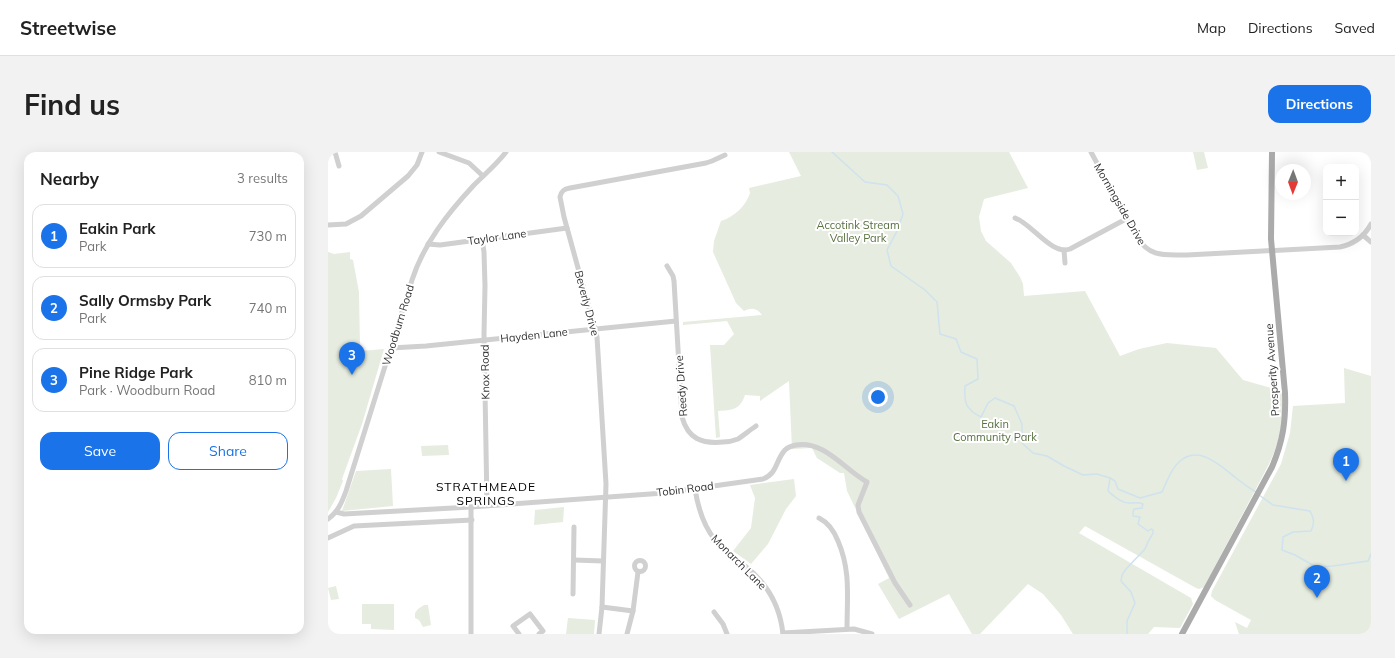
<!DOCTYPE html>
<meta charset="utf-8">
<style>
:root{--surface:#fff;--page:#f2f2f2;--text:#222;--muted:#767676;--line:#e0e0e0;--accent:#1a73e8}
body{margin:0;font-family:Mulish,sans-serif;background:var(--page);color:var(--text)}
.controls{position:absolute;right:12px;top:12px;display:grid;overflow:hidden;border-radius:8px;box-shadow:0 4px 16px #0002}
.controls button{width:36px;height:36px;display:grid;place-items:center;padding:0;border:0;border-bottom:1px solid var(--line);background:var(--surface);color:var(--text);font:20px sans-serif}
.compass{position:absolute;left:947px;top:12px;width:36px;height:36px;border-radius:50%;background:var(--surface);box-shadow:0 4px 16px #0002;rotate:181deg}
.you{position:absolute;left:550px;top:245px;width:14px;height:14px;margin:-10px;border:3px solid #fff;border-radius:50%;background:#1a73e8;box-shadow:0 0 0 6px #1a73e833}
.badge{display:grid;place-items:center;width:26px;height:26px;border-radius:50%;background:var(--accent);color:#fff;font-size:13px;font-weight:700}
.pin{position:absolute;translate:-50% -33px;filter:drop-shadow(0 1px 2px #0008)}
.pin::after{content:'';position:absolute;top:21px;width:14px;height:12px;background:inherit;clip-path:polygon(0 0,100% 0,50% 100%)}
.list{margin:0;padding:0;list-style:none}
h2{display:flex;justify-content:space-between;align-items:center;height:52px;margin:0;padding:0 16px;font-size:17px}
h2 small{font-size:13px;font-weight:400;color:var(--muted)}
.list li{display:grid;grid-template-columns:26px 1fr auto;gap:12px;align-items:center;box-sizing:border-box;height:64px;margin:0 8px 8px;padding:0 8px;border:1px solid var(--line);border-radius:12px}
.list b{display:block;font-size:15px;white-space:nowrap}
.list p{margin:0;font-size:13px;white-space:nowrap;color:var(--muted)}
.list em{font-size:13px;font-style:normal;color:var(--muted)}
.actions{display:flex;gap:8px;padding:12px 16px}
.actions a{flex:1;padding:9px 0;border:1px solid var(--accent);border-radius:12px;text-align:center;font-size:14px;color:var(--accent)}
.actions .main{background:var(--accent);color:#fff}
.map{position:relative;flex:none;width:1043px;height:482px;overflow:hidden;border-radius:12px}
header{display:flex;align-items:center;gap:24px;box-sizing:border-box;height:56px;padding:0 20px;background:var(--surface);border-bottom:1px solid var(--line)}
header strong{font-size:19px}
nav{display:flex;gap:22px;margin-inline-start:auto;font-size:14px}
.intro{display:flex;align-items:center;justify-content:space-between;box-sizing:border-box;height:96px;padding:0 24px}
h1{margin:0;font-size:28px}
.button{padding:10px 18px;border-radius:12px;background:var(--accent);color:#fff;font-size:14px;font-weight:700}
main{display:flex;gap:24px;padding:0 24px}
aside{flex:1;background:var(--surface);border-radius:12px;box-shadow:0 4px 16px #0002}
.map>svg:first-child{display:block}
.green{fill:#e6ecdf}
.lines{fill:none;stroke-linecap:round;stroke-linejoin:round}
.stream{stroke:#cfe2ee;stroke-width:1.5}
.minor{stroke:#d0d0d0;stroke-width:5}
.major{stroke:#ababab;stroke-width:6}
.labels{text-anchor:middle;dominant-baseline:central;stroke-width:4;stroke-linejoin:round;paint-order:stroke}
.street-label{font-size:11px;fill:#333;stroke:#fff}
.park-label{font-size:11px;fill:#56703f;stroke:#fff}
.neighbourhood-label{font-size:12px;letter-spacing:1px;fill:#000;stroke:#fff}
</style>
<header>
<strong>Streetwise</strong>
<nav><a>Map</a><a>Directions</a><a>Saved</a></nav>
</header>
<div class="intro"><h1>Find us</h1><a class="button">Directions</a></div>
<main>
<aside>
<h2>Nearby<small>3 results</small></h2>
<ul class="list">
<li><span class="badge">1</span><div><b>Eakin Park</b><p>Park</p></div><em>730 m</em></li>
<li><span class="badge">2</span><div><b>Sally Ormsby Park</b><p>Park</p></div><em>740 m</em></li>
<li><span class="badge">3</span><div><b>Pine Ridge Park</b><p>Park · Woodburn Road</p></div><em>810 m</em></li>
</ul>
<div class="actions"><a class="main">Save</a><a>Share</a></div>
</aside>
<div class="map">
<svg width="1043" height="482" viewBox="0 0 1043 482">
<rect width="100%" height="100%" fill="#fff"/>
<g class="green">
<path d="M461 0H681L700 36 656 47 651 65 653 79 658 89 683 111 692 125 695 132 696 144 757 139 792 204 811 197 839 191 888 196 915 228 954 239C956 268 953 286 941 312L876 435 871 437 868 436 757 374 751 381 863 446 865 452 852 476 826 475 820 482H745L733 463 715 442 700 432 652 482H644L621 442 571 467 550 432 561 426 519 339 516 321H512L489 306 484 296 464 297 461 229 432 249V244L417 243C412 258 404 258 390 259L392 285 388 286 382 193H396L406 182 399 169 355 173V170L434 163C429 156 424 155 416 159L408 151 385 100 386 89 393 69C406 65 418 54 422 41L421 36 473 24Z"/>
<polygon points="865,0 876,0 880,16 869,18"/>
<polygon points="0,100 6,102 22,100 22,107 25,108 31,140 32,196 33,199 56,197 34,272 14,327 15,329 8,346 0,360"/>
<polygon points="1016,216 1043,224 1043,482 911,482 907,470 919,476 923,468 887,448 883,444 884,439 953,312 962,281 965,254 1017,251"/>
<polygon points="120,293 121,303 94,304 93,294"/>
<polygon points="63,317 65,354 14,359 28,319"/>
<polygon points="466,327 468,344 458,357 440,392 423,412 405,399 423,376 427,346 422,333"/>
<polygon points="236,355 235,370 206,373 207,358"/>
<polygon points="8,434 11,447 3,448 0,436"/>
<polygon points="34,452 66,452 66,478 43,477 43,472 34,472"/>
<polygon points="96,453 100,453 103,473 95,475 91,468 87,466 87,461 90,457"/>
<polygon points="240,466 267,468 266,482 238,482"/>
</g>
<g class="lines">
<g class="stream">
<path d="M504 0 537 30 559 33 570 44 575 62 569 79 559 98 563 114 597 138 609 150 612 182 628 187 633 200 649 207 650 227 637 234C636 250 637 257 653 265L660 251 667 246 686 254 694 272V291L705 301 719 304 736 314 755 323 769 322 782 326 787 329 790 337 812 346 834 340C839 330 842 318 851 310 870 292 892 313 908 326 914 331 921 336 928 340"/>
<path d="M782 326 780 339C786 344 794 352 803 351 808 351 810 350 815 352L814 356 806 357 805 360V364L812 365 810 372 820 379 823 377 825 378V381L820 390 817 397 798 417 794 423 793 429 803 440 807 451 799 469V482"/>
<path d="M931 343 945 353 982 359C986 366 987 371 983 379L965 380 955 385 954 398 967 403 988 415 1005 414 1040 409 1043 402"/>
</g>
<g class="minor">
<polyline points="7,0 11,14"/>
<polyline points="111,0 141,11 155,24"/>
<path d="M763 0 808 84C822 106 836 103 859 103L1012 95C1026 92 1036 85 1043 72"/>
<path d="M687 66C703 71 724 104 742 97L798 67"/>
<polyline points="0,73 18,72 33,64 80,24 89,13 94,0"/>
<polyline points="1035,83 1043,90"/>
<polyline points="154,87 156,100 157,134 156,182 159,353"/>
<polyline points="100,92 112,93 239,76"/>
<polyline points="736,98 737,111"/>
<path d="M339 114 345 124 346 129 354 265C360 287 374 292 395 290 400 290 405 289 410 287 416 283 422 278 428 274"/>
<polyline points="63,196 98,194 348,169"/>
<path d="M367 337C370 356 375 373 387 388 395 399 407 406 417 414 439 431 452 454 455 482"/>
<path d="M8 360 16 362 143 355 336 341 435 327C450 321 447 309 457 298 460 295 463 294 468 293 496 288 517 318 539 330L530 353 531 360 567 431 582 453"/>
<path d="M491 366C501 371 506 379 510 389 523 419 519 446 519 477"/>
<path d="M0 367C10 360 14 350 18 339L84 128C96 91 120 61 146 33 157 22 169 12 178 0"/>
<polyline points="0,386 26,374 144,368"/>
<polyline points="246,408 275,409"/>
<circle cx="312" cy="414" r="5.5"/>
<polyline points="245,442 246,375"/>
<polyline points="274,455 305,459"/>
<polyline points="386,460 395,472 399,482"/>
<polyline points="455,481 526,477 544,482"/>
<polyline points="143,482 143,355"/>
<polyline points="191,482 185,474 202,462 215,479 211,482"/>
<path d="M271 482 274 455 278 332 269 185 236 65 232 45C233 39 236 37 242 36L378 11 384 9 397 3"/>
<polyline points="299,482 305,459 310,420"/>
</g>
<path class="major" d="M854 482 944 315C955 289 958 269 957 241L943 87 944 0"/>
</g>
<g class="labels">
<g class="street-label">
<text transform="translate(792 52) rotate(60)">Morningside Drive</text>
<text transform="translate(169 85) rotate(-8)">Taylor Lane</text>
<text transform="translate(259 151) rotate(75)">Beverly Drive</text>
<text transform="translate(70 173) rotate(-73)">Woodburn Road</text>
<text transform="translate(206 183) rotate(-6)">Hayden Lane</text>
<text transform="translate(944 218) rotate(-94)">Prosperity Avenue</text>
<text transform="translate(157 220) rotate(-91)">Knox Road</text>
<text transform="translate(353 234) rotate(-94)">Reedy Drive</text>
<text transform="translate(357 337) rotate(-7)">Tobin Road</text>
<text transform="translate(411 410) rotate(45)">Monarch Lane</text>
</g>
<g class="park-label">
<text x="530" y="73">Accotink Stream<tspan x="530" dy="13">Valley Park</tspan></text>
<text x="667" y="272">Eakin<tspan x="667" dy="13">Community Park</tspan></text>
</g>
<g class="neighbourhood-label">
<text x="158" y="334">STRATHMEADE<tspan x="158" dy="14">SPRINGS</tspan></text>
</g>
</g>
</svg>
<div class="controls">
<button>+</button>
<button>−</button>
</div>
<svg class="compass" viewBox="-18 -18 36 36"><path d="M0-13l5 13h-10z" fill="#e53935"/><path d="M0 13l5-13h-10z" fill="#767676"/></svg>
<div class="you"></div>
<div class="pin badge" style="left:1018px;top:329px">1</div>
<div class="pin badge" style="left:989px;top:446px">2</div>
<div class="pin badge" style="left:24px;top:223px">3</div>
</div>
</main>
